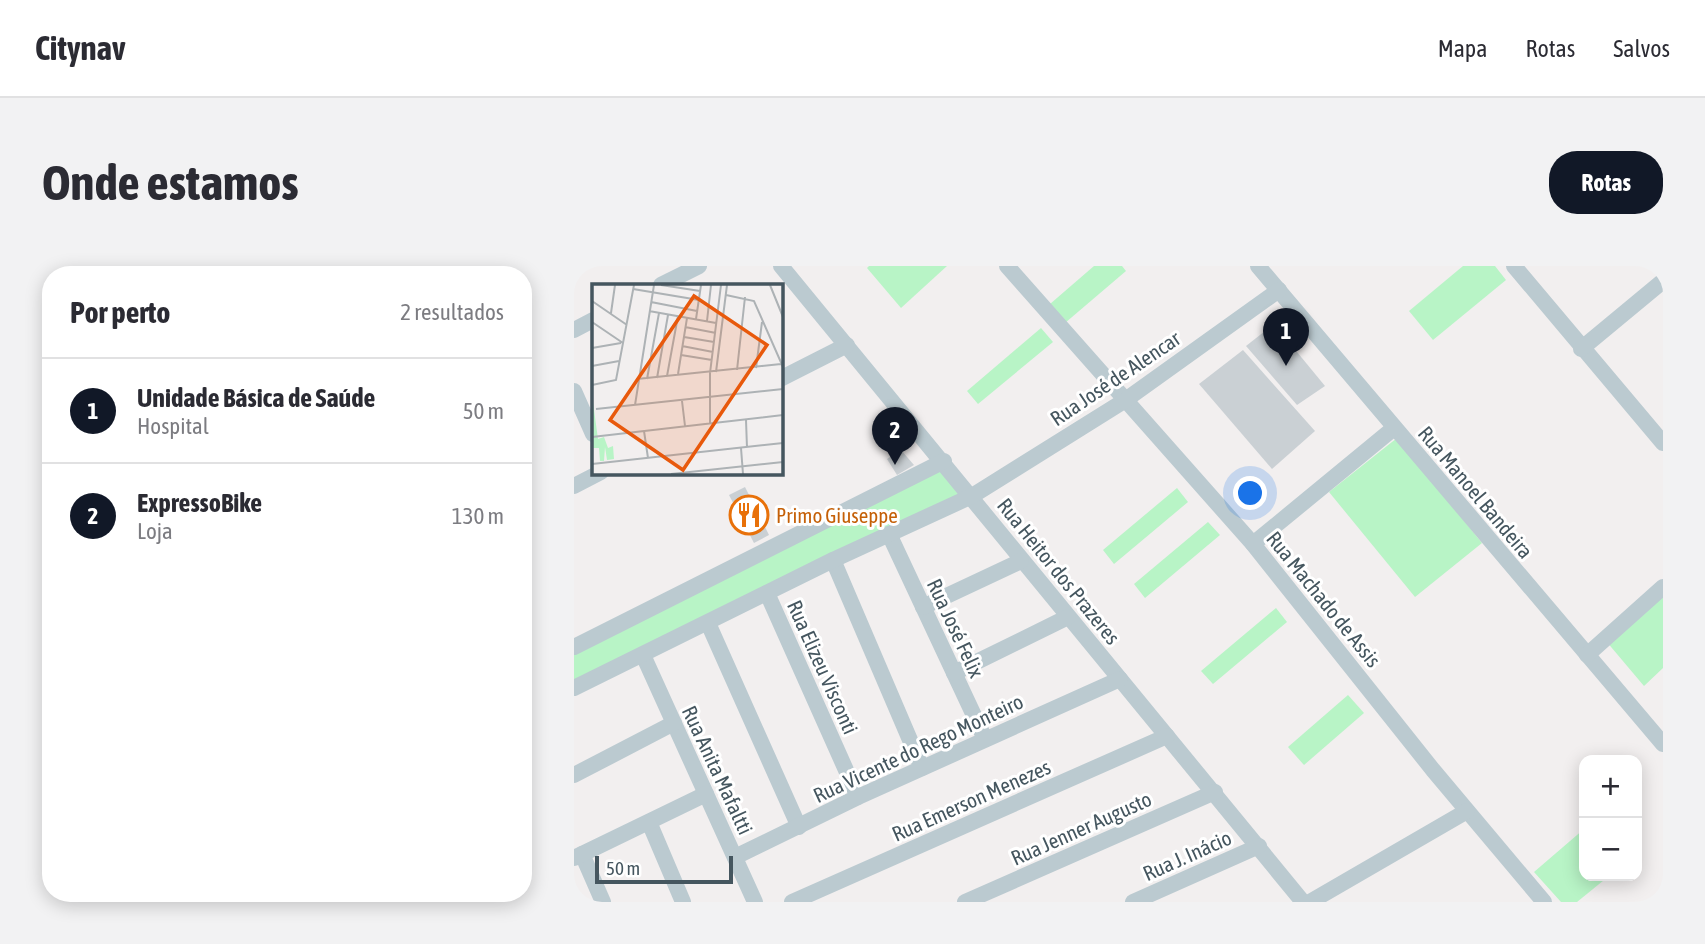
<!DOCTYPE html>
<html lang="pt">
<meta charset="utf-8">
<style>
:root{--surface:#fff;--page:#f2f2f3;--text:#2b2b33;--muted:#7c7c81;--line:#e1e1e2;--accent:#111827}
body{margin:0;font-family:"Asap Condensed",sans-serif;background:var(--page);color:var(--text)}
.controls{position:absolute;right:21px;bottom:21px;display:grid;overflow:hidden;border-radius:14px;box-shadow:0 4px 18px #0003}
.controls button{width:63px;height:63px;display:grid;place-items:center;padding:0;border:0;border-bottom:2px solid var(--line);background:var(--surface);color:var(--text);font:35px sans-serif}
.scale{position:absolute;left:21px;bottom:18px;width:138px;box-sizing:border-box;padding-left:7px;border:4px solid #45565f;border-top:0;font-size:19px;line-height:24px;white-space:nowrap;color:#45565f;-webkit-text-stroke:5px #fff;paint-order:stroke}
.you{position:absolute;left:677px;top:228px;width:24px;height:24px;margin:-18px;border:5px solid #fff;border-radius:50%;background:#1a73e8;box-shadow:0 0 0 10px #1a73e833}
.badge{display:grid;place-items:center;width:46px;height:46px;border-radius:50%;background:var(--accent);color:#fff;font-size:23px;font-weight:700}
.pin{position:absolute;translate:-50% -58px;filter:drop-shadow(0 2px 4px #0008)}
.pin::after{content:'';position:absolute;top:37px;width:24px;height:21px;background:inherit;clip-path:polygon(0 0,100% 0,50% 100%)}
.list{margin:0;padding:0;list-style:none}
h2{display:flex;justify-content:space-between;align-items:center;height:91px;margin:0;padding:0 28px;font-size:30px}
h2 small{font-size:23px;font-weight:400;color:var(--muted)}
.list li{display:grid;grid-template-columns:46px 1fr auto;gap:21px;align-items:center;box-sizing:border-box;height:105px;padding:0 28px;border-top:2px solid var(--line)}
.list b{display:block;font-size:26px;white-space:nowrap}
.list p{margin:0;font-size:23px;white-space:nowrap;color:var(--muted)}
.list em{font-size:23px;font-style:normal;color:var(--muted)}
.map{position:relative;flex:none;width:1089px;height:636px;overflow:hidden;border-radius:28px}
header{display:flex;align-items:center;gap:42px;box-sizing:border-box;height:98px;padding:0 35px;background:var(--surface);border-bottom:2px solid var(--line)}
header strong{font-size:33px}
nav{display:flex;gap:38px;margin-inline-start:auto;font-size:24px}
.intro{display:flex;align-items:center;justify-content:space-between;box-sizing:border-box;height:168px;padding:0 42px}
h1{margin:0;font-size:49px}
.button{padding:18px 32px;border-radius:28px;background:var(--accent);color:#fff;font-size:24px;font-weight:700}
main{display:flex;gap:42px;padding:0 42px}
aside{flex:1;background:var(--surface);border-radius:28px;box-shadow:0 4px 18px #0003}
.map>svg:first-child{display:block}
.green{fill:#b8f4c6}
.building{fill:#cad0d4}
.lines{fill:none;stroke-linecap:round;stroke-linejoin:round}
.street{stroke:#bbcad0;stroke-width:16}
.labels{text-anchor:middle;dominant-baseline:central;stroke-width:6;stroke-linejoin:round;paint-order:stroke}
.street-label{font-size:21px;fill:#45565f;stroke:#fff}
.food-label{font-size:21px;fill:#c56008;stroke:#fff;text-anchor:start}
.inset-road{fill:none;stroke:#adb2b5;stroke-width:2}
.view{fill:#e8590c;fill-opacity:0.15;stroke:#e8590c;stroke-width:3.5}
.inset-edge{fill:none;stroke:#45565f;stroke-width:3.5}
</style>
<header>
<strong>Citynav</strong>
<nav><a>Mapa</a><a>Rotas</a><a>Salvos</a></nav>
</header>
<div class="intro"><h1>Onde estamos</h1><a class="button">Rotas</a></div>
<main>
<aside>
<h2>Por perto<small>2 resultados</small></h2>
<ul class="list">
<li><span class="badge">1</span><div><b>Unidade Básica de Saúde</b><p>Hospital</p></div><em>50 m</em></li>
<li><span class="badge">2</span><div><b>ExpressoBike</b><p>Loja</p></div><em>130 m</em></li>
</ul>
</aside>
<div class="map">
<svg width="1089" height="636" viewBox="0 0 1089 636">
<rect width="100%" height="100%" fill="#f2efef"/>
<g class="green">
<polygon points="295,0 373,0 327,42 293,2"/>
<polygon points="520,0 548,0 552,5 491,57 476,38"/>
<polygon points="889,0 921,0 932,14 859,74 835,45"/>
<polygon points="467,62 479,76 404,138 393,125"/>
<polygon points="823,172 908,277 841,331 755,226"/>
<polygon points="370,195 398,230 0,422 0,381"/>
<polygon points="603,222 614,236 540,298 529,284"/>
<polygon points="634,256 646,269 571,332 560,318"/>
<polygon points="1089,319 1089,402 1070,420 1032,375"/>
<polygon points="702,342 713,356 639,418 627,405"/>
<polygon points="774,429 790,447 730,499 714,481"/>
<polygon points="1010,563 1010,610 1035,610 1003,636 987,636 960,606"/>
</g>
<g class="building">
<polygon points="700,58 751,120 723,139 672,80"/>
<polygon points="669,84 741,165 698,203 625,118"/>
<polygon points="327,184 340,199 323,209 313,193"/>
<polygon points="171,221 195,269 180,277 155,229"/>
</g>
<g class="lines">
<g class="street">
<polyline points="207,0 729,636"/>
<polyline points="433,0 679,278 859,504 970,636"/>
<polyline points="684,0 1089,478"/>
<polyline points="940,0 1089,177"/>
<polyline points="87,19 125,0"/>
<polyline points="0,64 19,54"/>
<polyline points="1007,83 1089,15"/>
<polyline points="206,113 273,79"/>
<polyline points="0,125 19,168"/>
<polyline points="0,220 27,206"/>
<polyline points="315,268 411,473"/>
<polyline points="679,278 820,162"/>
<polyline points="259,294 348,502"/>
<polyline points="193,327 284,531"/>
<polyline points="349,341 447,295"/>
<polyline points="134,357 225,561"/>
<polyline points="0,381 370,195"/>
<polyline points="69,389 181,636"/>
<polyline points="1013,389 1089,321"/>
<polyline points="380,407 494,351"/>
<polyline points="0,422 259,294 398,230 550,135 705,24"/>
<polyline points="0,509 100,457"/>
<polyline points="75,556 109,636"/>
<polyline points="8,588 29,636"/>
<polyline points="161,591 284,531 546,413"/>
<polyline points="0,592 132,528"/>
<polyline points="218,636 593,470"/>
<polyline points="391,636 641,526"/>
<polyline points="559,636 685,580"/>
<polyline points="736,636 893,545"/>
</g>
</g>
<defs>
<symbol id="restaurant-ring" viewBox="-11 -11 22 22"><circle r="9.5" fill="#fff" stroke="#e8710a" stroke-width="1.5"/><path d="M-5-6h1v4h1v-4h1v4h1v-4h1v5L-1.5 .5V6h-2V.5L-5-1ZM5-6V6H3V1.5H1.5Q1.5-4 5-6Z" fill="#e8710a"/></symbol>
</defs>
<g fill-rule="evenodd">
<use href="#restaurant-ring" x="153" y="227" width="44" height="44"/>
</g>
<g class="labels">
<g class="street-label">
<text transform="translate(541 112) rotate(-34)">Rua José de Alencar</text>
<text transform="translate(902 226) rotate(50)">Rua Manoel Bandeira</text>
<text transform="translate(485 305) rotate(51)">Rua Heitor dos Prazeres</text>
<text transform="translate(750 333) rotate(51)">Rua Machado de Assis</text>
<text transform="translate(382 362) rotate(65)">Rua José Felix</text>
<text transform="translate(249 401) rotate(66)">Rua Elizeu Visconti</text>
<text transform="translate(344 482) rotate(-25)">Rua Vicente do Rego Monteiro</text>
<text transform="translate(144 504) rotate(65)">Rua Anita Mafaltti</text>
<text transform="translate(397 534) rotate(-24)">Rua Emerson Menezes</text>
<text transform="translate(507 562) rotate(-24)">Rua Jenner Augusto</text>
<text transform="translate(613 589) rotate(-24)">Rua J. Inácio</text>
</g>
<g class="food-label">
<text x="202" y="249">Primo Giuseppe</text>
</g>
</g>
<g transform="translate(18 18)">
<rect width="191" height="191" fill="#f2efef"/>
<path d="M0 111 6 155 12 153 16 164 21 162 22 175 15 176 13 163 12 177H8L7 164H0Z" fill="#b8f4c6"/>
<path class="inset-road" d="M69 1 108 7M178 1 191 33M41 5 107 16M134 11 162 17 191 83M0 17 35 41M59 18 105 27M57 27 124 39M19 29 23 1M104 35 109 1M115 37 119 1M0 38 31 59M93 43 124 49M92 53 122 58M90 62 121 68M0 64 29 59M89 71 120 76M0 82 27 77M164 84 170 38M145 86 153 13M124 88 135 1M86 90 95 34M75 92 86 32M65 94 76 31M45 95 189 80M55 95 67 29M0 101 24 96 42 1M90 117 93 142M43 121 62 1M4 125 191 105M154 136 155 164M118 140V89L129 1M52 147 56 174M0 153 191 131M149 164 151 190M0 180 191 159M79 190 191 178"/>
<path class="view" d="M102 12 175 61 91 186 18 136Z"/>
<rect width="191" height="191" class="inset-edge"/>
</g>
</svg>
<div class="controls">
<button>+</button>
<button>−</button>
</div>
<div class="scale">50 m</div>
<div class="you"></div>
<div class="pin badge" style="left:712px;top:100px">1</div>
<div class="pin badge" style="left:321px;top:199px">2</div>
</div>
</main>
